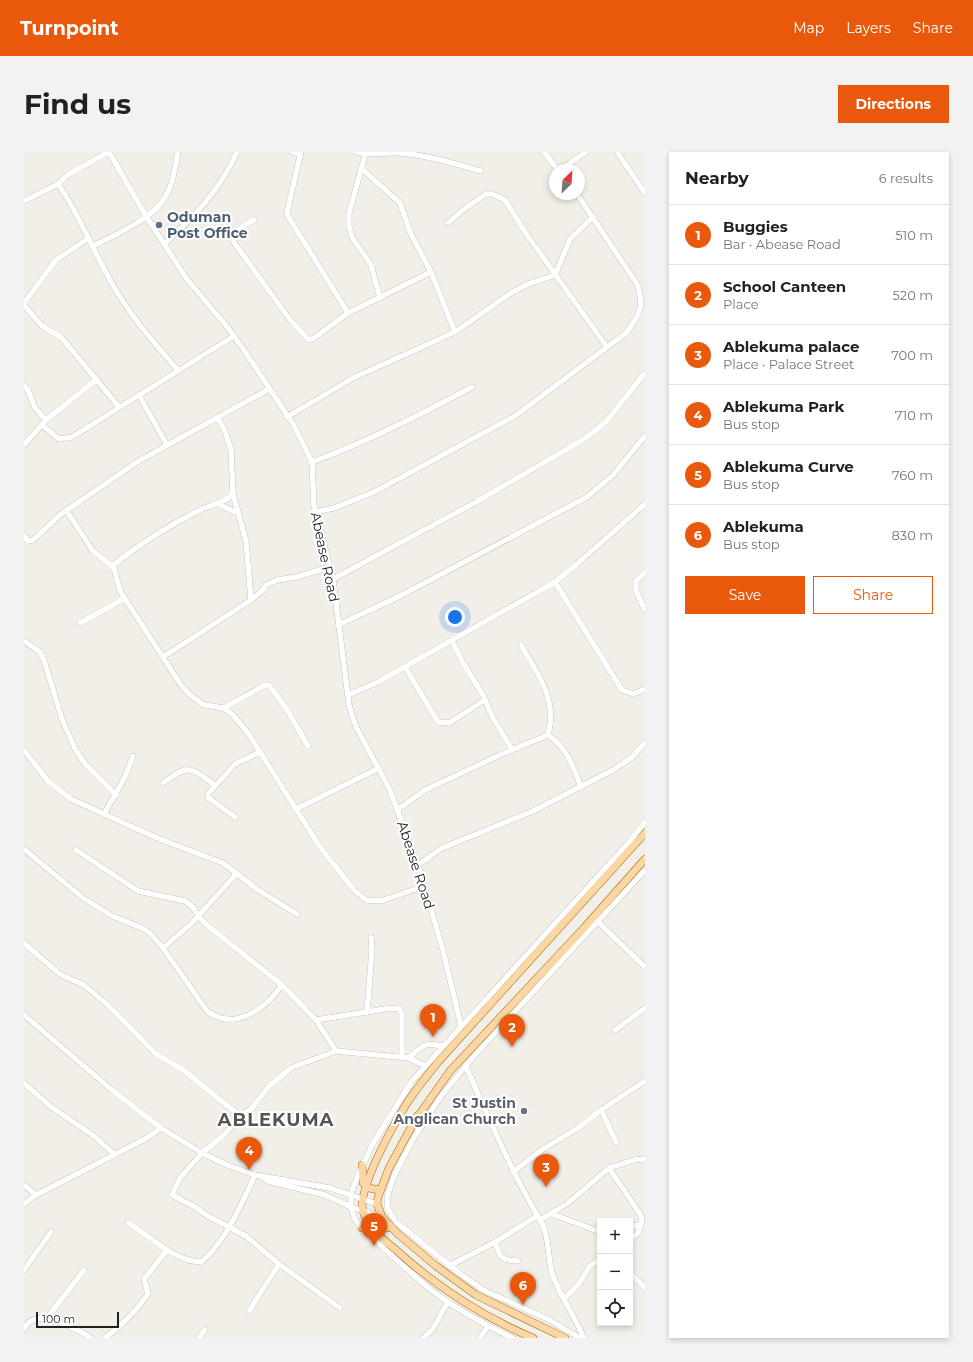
<!DOCTYPE html>
<meta charset="utf-8">
<style>
:root{--surface:#fff;--page:#f2f2f2;--text:#202124;--muted:#757577;--line:#e0e0e0;--accent:#ea580c}
body{margin:0;font-family:Montserrat,sans-serif;background:var(--page);color:var(--text)}
.controls{position:absolute;right:12px;bottom:12px;display:grid;overflow:hidden;border-radius:0px;box-shadow:0 2px 6px #0003}
.controls button{width:36px;height:36px;display:grid;place-items:center;padding:0;border:0;border-bottom:1px solid var(--line);background:var(--surface);color:var(--text);font:20px sans-serif}
.compass{position:absolute;left:525px;top:12px;width:36px;height:36px;border-radius:50%;background:var(--surface);box-shadow:0 2px 6px #0003;rotate:25deg}
.scale{position:absolute;left:12px;bottom:10px;width:83px;box-sizing:border-box;padding-left:4px;border:2px solid #222;border-top:0;font-size:11px;line-height:14px;white-space:nowrap;color:#222;-webkit-text-stroke:3px #fff;paint-order:stroke}
.you{position:absolute;left:431px;top:465px;width:14px;height:14px;margin:-10px;border:3px solid #fff;border-radius:50%;background:#1a73e8;box-shadow:0 0 0 6px #1a73e833}
.badge{display:grid;place-items:center;width:26px;height:26px;border-radius:50%;background:var(--accent);color:#fff;font-size:13px;font-weight:700}
.pin{position:absolute;translate:-50% -33px;filter:drop-shadow(0 1px 2px #0008)}
.pin::after{content:'';position:absolute;top:21px;width:14px;height:12px;background:inherit;clip-path:polygon(0 0,100% 0,50% 100%)}
.list{margin:0;padding:0;list-style:none}
h2{display:flex;justify-content:space-between;align-items:center;height:52px;margin:0;padding:0 16px;font-size:17px}
h2 small{font-size:13px;font-weight:400;color:var(--muted)}
.list li{display:grid;grid-template-columns:26px 1fr auto;gap:12px;align-items:center;box-sizing:border-box;height:60px;padding:0 16px;border-top:1px solid var(--line)}
.list b{display:block;font-size:15px;white-space:nowrap}
.list p{margin:0;font-size:13px;white-space:nowrap;color:var(--muted)}
.list em{font-size:13px;font-style:normal;color:var(--muted)}
.actions{display:flex;gap:8px;padding:12px 16px}
.actions a{flex:1;padding:9px 0;border:1px solid var(--accent);border-radius:0px;text-align:center;font-size:14px;color:var(--accent)}
.actions .main{background:var(--accent);color:#fff}
.icon{flex:none;width:22px;height:22px;fill:none;stroke:currentColor;stroke-width:2;stroke-linecap:round;stroke-linejoin:round}
.map{position:relative;flex:none;width:621px;height:1186px;overflow:hidden;border-radius:0px}
header{display:flex;align-items:center;gap:24px;box-sizing:border-box;height:56px;padding:0 20px;background:var(--accent);color:#fff}
header strong{font-size:19px}
nav{display:flex;gap:22px;margin-inline-start:auto;font-size:14px}
.intro{display:flex;align-items:center;justify-content:space-between;box-sizing:border-box;height:96px;padding:0 24px}
h1{margin:0;font-size:28px}
.button{padding:10px 18px;border-radius:0px;background:var(--accent);color:#fff;font-size:14px;font-weight:700}
main{display:flex;gap:24px;padding:0 24px}
aside{flex:1;background:var(--surface);border-radius:0px;box-shadow:0 2px 6px #0003}
.map>svg:first-child{display:block}
.lines{fill:none;stroke-linecap:round;stroke-linejoin:round}
.minor-casing{stroke:#a9a9a9;stroke-width:6}
.major-casing{stroke:#a06b00;stroke-width:8}
.minor{stroke:#fff;stroke-width:5.5}
.major{stroke:#fcd6a4;stroke-width:7}
.service-dot{fill:#5c6f8a;stroke:#fff;stroke-width:1.5}
.worship-dot{fill:#6b7280;stroke:#fff;stroke-width:1.5}
.labels{text-anchor:middle;dominant-baseline:central;stroke-width:4;stroke-linejoin:round;paint-order:stroke}
.service-label{font-size:14px;font-weight:bold;fill:#4e5e75;stroke:#fff;text-anchor:start}
.street-label{font-size:14px;fill:#222;stroke:#fff}
.worship-label{font-size:14px;font-weight:bold;fill:#5b616d;stroke:#fff;text-anchor:end}
.district-label{font-size:18px;font-weight:bold;letter-spacing:1px;fill:#555;stroke:#fff}
</style>
<header>
<strong>Turnpoint</strong>
<nav><a>Map</a><a>Layers</a><a>Share</a></nav>
</header>
<div class="intro"><h1>Find us</h1><a class="button">Directions</a></div>
<main>
<div class="map">
<svg width="621" height="1186" viewBox="0 0 621 1186">
<rect width="100%" height="100%" fill="#f2efe9"/>
<g class="lines">
<defs>
<g id="minor">
<polyline points="85,0 122,64 162,126 204,176 220,198 269,272 288,310 290,354 309,427 325,553 332,575 365,636 394,713 419,798 437,874"/>
<polyline points="268,0 276,2"/>
<polyline points="277,0 263,60 264,64 324,161"/>
<path d="M333 0C347 4 361 0 376 1 403 3 431 12 457 19"/>
<polyline points="342,0 325,61 325,74 328,85 347,113 356,146"/>
<polyline points="520,0 534,18"/>
<polyline points="593,0 621,41"/>
<polyline points="337,16 376,51 387,82 407,120 431,180"/>
<polyline points="536,18 562,0"/>
<path d="M34 32C55 62 68 96 86 128 104 161 129 190 154 218"/>
<polyline points="0,49 34,32 45,22 84,0"/>
<polyline points="230,68 211,79 208,84 209,89 267,169 285,188 290,186 324,161 407,120"/>
<polyline points="424,71 440,57 462,42 468,42 481,48 501,80 583,195"/>
<path d="M140 92C171 64 196 38 213 0"/>
<path d="M69 94C89 84 128 67 140 47 149 33 151 16 154 0"/>
<polyline points="0,151 32,108 65,86"/>
<polyline points="0,153 18,174 37,185 95,255"/>
<polyline points="0,234 4,238 11,256 22,268"/>
<polyline points="115,243 143,293"/>
<polyline points="263,265 329,226 431,180 487,141 504,132 531,123 546,87 569,65"/>
<polyline points="194,267 200,277 207,297 209,342 222,389 227,448 239,438 242,433 253,428 272,425 306,415"/>
<polyline points="18,273 35,287 48,285 210,184"/>
<polyline points="0,293 22,268 73,227"/>
<path d="M288 310C343 290 396 263 448 235"/>
<polyline points="194,352 213,361"/>
<polyline points="42,358 69,399 90,416 96,439 157,533 165,542 180,553 200,556 208,562 224,581 296,695 330,738 342,748 357,749 400,734"/>
<path d="M291 360 310 356 350 340 491 264 602 181C616 162 621 155 613 132L553 42"/>
<polyline points="0,384 4,389 9,388 36,363 113,310 245,237"/>
<path d="M88 414C114 393 144 374 174 359 187 352 199 352 209 342"/>
<polyline points="621,420 612,429 612,439 621,458"/>
<polyline points="309,427 452,350 562,286 582,270 620,222"/>
<polyline points="531,430 598,538 609,542 621,537"/>
<polyline points="56,471 101,446"/>
<polyline points="314,473 374,445 563,345 589,323 621,284"/>
<polyline points="0,489 16,500 20,508 38,567 51,597 62,613 92,643"/>
<polyline points="428,489 439,511 459,543 469,566 488,597"/>
<path d="M497 493C514 522 534 548 524 583"/>
<polyline points="139,505 227,448"/>
<polyline points="381,515 414,570 425,571 461,548"/>
<polyline points="324,543 354,530 531,430 553,412 621,352"/>
<polyline points="200,556 241,533 245,533 262,556 284,594"/>
<polyline points="0,598 24,629 47,647 133,686 199,711 234,738 273,762"/>
<path d="M139 631C166 611 165 615 191 633"/>
<polyline points="272,657 355,616"/>
<path d="M373 658 401 638 478 602 524 583C542 594 550 616 557 635"/>
<polyline points="80,662 101,625 109,604"/>
<polyline points="211,665 186,647 184,645 184,642 211,612 236,600"/>
<path d="M0 697 59 746 88 764 118 776 126 781 139 796 183 859C211 880 241 857 258 833"/>
<polyline points="52,698 114,739 161,749 169,755 174,764 184,774 258,833 292,868 312,899"/>
<polyline points="394,713 418,696 507,660 589,618 607,606 621,591"/>
<polyline points="574,770 621,815"/>
<polyline points="0,791 37,823 60,833 85,854 132,902 158,917 216,964"/>
<polyline points="139,796 168,771 213,721"/>
<polyline points="343,860 348,798 347,785"/>
<polyline points="0,863 88,938 137,976 178,1001 203,1013 231,1023 306,1036 353,1052"/>
<polyline points="292,868 361,857 375,856 378,862 378,905"/>
<polyline points="591,878 621,856"/>
<path d="M385 906C399 893 400 890 419 894"/>
<path d="M442 915C465 966 487 1019 516 1068 526 1084 523 1106 529 1124 537 1145 551 1165 560 1186"/>
<polyline points="0,931 26,954 70,984 91,1003"/>
<polyline points="577,958 592,990"/>
<polyline points="585,1016 618,1065 617,1072 606,1075"/>
<polyline points="489,1020 519,997 554,976 577,958 621,929"/>
<polyline points="239,1026 244,1029 301,1043 327,1055 358,1065"/>
<polyline points="0,1033 12,1043"/>
<polyline points="0,1052 12,1043 121,987 137,976"/>
<polyline points="528,1062 576,1080"/>
<polyline points="516,1068 544,1051 585,1016 610,1008 621,1007"/>
<path d="M104 1071C127 1084 149 1109 177 1110 199 1094 220 1048 231 1023"/>
<polyline points="606,1087 613,1082 617,1072"/>
<path d="M471 1090C476 1105 477 1109 494 1109"/>
<polyline points="425,1114 471,1090 513,1064"/>
<polyline points="0,1118 27,1080"/>
<polyline points="606,1121 621,1136"/>
<polyline points="541,1146 554,1133 566,1114 576,1107"/>
<polyline points="316,1156 255,1112 222,1084 184,1064 171,1055 150,1044 148,1042 156,1026 178,1001 200,983 216,964 228,956 245,934 267,916 312,899 385,906 401,914"/>
<polyline points="225,1159 255,1112"/>
<polyline points="23,1166 60,1118"/>
<path d="M0 1177C10 1153 53 1177 67 1186"/>
<path d="M81 1186C97 1174 113 1158 124 1142L120 1127 143 1098"/>
<polyline points="175,1186 181,1178"/>
<polyline points="399,1186 408,1178 424,1150"/>
<polyline points="456,1186 464,1174"/>
<path d="M489 1186C461 1173 432 1157 407 1138 383 1118 361 1097 338 1076L331 1068 327 1055V1042L330 1033 348 993 388 929 605 690 621 670"/>
<polyline points="556,1186 524,1167 461,1139 435,1121 372,1070 364,1057 363,1045 370,1024 388,989 417,944 450,904 621,718"/>
</g>
<g id="major">
<polyline points="393,964 400,969"/>
<polyline points="338,1013 339,1031 345,1036 355,1038"/>
<polyline points="338,1076 354,1072 365,1076"/>
<path d="M509 1186C457 1164 413 1135 372 1098 359 1087 344 1077 339 1059 333 1037 370 972 383 951 392 937 403 924 414 910L621 681"/>
<polyline points="541,1186 452,1143 412,1114 374,1082 358,1065 353,1052 354,1045 365,1016 390,970 426,919 560,776 621,707"/>
</g>
</defs>
<use href="#minor" class="minor-casing"/>
<use href="#major" class="major-casing"/>
<use href="#minor" class="minor"/>
<use href="#major" class="major"/>
</g>
<circle class="service-dot" cx="135" cy="73" r="4"/>
<circle class="worship-dot" cx="500" cy="959" r="4"/>
<g class="labels">
<g class="service-label">
<text x="143" y="65">Oduman<tspan x="143" dy="16">Post Office</tspan></text>
</g>
<g class="street-label">
<text transform="translate(301 405) rotate(78)">Abease Road</text>
<text transform="translate(392 713) rotate(72)">Abease Road</text>
</g>
<g class="worship-label">
<text x="492" y="951">St Justin<tspan x="492" dy="16">Anglican Church</tspan></text>
</g>
<g class="district-label">
<text x="252" y="968">ABLEKUMA</text>
</g>
</g>
</svg>
<div class="controls">
<button>+</button>
<button>−</button>
<button><svg class="icon" aria-label="locate" viewBox="0 0 24 24"><circle cx="12" cy="12" r="6"/><path d="M12 2v4M12 18v4M2 12h4M18 12h4"/></svg></button>
</div>
<svg class="compass" viewBox="-18 -18 36 36"><path d="M0-13l5 13h-10z" fill="#e53935"/><path d="M0 13l5-13h-10z" fill="#757577"/></svg>
<div class="scale">100 m</div>
<div class="you"></div>
<div class="pin badge" style="left:409px;top:885px">1</div>
<div class="pin badge" style="left:488px;top:895px">2</div>
<div class="pin badge" style="left:522px;top:1035px">3</div>
<div class="pin badge" style="left:225px;top:1018px">4</div>
<div class="pin badge" style="left:350px;top:1094px">5</div>
<div class="pin badge" style="left:499px;top:1153px">6</div>
</div>
<aside>
<h2>Nearby<small>6 results</small></h2>
<ul class="list">
<li><span class="badge">1</span><div><b>Buggies</b><p>Bar · Abease Road</p></div><em>510 m</em></li>
<li><span class="badge">2</span><div><b>School Canteen</b><p>Place</p></div><em>520 m</em></li>
<li><span class="badge">3</span><div><b>Ablekuma palace</b><p>Place · Palace Street</p></div><em>700 m</em></li>
<li><span class="badge">4</span><div><b>Ablekuma Park</b><p>Bus stop</p></div><em>710 m</em></li>
<li><span class="badge">5</span><div><b>Ablekuma Curve</b><p>Bus stop</p></div><em>760 m</em></li>
<li><span class="badge">6</span><div><b>Ablekuma</b><p>Bus stop</p></div><em>830 m</em></li>
</ul>
<div class="actions"><a class="main">Save</a><a>Share</a></div>
</aside>
</main>
